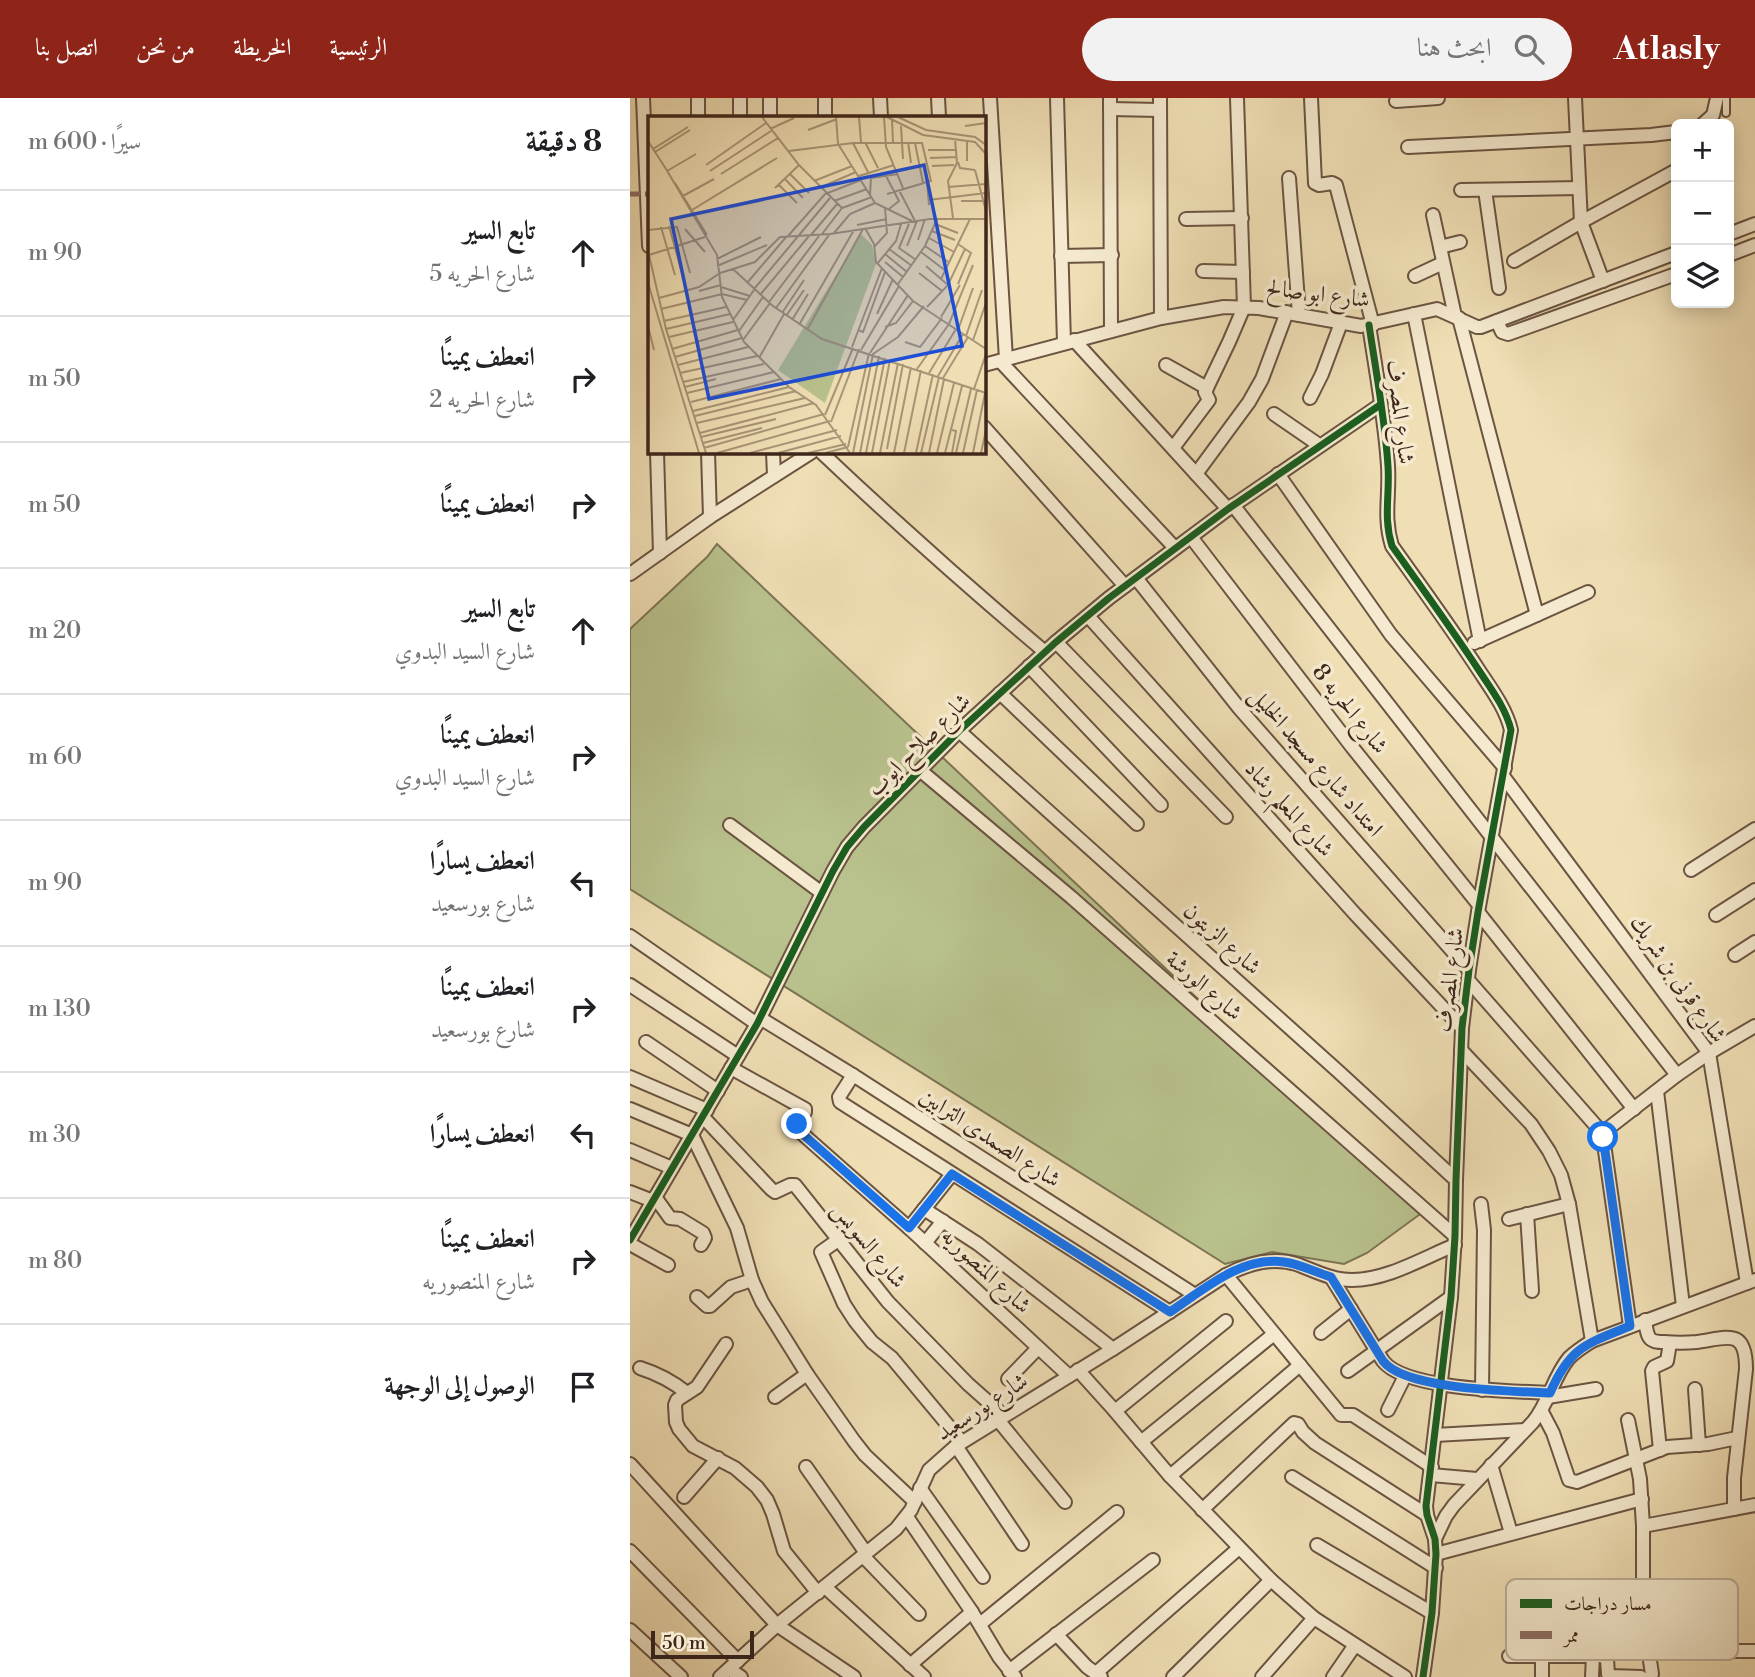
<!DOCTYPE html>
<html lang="ar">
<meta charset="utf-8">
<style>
:root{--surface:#fff;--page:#f2f2f2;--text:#202124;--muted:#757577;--line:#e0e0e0;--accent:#8f2418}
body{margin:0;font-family:"Libre Bodoni",Amiri,serif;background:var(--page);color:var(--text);direction:rtl}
.controls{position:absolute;right:21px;top:21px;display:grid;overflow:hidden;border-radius:10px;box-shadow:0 4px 18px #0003}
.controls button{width:63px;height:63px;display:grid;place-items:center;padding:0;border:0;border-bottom:2px solid var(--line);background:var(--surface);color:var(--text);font:35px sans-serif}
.scale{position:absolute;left:21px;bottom:18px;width:103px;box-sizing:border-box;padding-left:7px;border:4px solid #3f261b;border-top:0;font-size:19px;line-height:24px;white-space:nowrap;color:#3f261b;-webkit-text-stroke:5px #f5eacf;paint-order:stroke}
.stop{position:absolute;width:21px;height:21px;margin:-16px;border:5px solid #1a73e8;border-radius:50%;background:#fff}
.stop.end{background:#1a73e8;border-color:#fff;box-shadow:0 2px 7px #0008}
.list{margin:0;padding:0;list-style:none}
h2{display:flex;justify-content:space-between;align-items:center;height:91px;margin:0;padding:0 28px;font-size:30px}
h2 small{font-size:23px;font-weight:400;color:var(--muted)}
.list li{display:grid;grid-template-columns:46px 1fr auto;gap:21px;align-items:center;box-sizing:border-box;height:126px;padding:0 28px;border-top:2px solid var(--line)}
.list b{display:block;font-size:26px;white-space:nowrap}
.list p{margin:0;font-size:23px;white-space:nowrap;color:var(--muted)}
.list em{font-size:23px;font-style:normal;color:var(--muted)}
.icon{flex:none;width:38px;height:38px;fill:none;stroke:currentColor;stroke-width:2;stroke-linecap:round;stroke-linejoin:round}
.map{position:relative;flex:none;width:1125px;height:1579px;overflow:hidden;direction:ltr}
header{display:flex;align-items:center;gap:42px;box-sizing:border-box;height:98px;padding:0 35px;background:var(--accent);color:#fff}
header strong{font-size:33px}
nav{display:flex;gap:38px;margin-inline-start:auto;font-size:24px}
.search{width:490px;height:63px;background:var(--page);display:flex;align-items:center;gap:18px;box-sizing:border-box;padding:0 24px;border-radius:38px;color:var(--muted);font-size:26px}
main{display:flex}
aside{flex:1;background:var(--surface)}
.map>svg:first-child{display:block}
.green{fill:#b9c28d;stroke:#7c7454;stroke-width:2}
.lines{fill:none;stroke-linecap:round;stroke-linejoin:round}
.lane-casing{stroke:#6b5442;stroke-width:10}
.street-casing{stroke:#6b5442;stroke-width:16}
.lane{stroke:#f5eacf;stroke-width:6}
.street{stroke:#f5eacf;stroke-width:12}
.quiet{stroke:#8d6e63;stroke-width:5;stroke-dasharray:10 5;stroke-linecap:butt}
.cycleway-casing{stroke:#f5eacf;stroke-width:11}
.cycleway{stroke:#1b5e20;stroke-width:7}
.route{stroke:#1a73e8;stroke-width:9}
.labels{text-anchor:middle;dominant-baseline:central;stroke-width:7;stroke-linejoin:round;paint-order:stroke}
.street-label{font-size:23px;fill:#3f261b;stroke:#f5eacf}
.inset-road{fill:none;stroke:#a99577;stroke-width:2}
.view{fill:#1d4ed8;fill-opacity:0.15;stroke:#1d4ed8;stroke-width:3.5}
.inset-edge{fill:none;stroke:#3f261b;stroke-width:3.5}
.key{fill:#f5eacf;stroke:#beaf99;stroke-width:2}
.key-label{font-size:19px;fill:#3f261b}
</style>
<header>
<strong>Atlasly</strong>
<div class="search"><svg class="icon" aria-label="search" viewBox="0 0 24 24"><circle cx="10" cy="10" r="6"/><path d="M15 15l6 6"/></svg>ابحث هنا</div>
<nav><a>الرئيسية</a><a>الخريطة</a><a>من نحن</a><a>اتصل بنا</a></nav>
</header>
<main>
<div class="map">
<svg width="1125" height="1579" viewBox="0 0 1125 1579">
<rect width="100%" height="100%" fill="#f0dfb5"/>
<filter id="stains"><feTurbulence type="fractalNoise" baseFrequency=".00286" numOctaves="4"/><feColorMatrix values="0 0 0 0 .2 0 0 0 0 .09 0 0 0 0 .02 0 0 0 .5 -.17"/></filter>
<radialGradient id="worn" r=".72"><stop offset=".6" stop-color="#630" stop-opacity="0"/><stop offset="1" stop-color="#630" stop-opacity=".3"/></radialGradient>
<polygon class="green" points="87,446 793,1114 737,1155 714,1166 642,1154 595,1166 0,791 0,531 77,459"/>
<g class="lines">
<defs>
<polyline id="lane" points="1096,15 1096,0"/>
<g id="street">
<polyline points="13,0 19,148"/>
<polyline points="68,0 68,19"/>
<polyline points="110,0 110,19"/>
<polyline points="140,0 140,19"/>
<polyline points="195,0 195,19"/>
<polyline points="250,0 251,19"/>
<polyline points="308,0 309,19"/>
<polyline points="360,0 376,261"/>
<polyline points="427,0 434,245"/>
<polyline points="480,0 481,233"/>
<polyline points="530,0 531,220"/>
<polyline points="681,0 685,85 689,87 702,85 706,87 743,227"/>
<polyline points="945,0 951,124 973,183"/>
<polyline points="766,3 808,0"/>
<polyline points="480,11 530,12"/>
<polyline points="1073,26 1083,17 1087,0"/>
<polyline points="778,49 1021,37 1046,34"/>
<polyline points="659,80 669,217"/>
<polyline points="831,92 949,90"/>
<polyline points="855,92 869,190"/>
<polyline points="803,117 825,218"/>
<polyline points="556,121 612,120"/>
<polyline points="1099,136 1125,126"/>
<polyline points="810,149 830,144"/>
<polyline points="1099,157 1125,147"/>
<polyline points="431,158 482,157"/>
<polyline points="884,163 951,124 1045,73"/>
<polyline points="573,173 613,174"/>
<polyline points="785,178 813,165"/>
<polyline points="784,216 850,543"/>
<polyline points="829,220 907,517"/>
<polyline points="867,223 872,234 878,236 1046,176"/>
<path d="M739 227C746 274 755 321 758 368 760 397 753 419 762 448 792 490 822 531 850 574 862 592 876 611 881 632L848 814 839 872 832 930 826 1082 825 1138 821 1199 796 1408 797 1417 805 1441 806 1456 802 1515 793 1579"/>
<polyline points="444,242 598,411"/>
<polyline points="370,263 545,450"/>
<polyline points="354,267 531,220 594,209 629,210 731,228 807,211 847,229 851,229 1046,155"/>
<polyline points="536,267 577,290"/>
<polyline points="680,300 692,276 711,225"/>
<polyline points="644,316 689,347"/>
<polyline points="354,329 495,488"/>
<polyline points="543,350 579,302 575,294 599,244 614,209 607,0"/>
<polyline points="27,354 30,455"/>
<polyline points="78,354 80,419"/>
<polyline points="143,354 144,378"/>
<path d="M191 354C264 423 338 489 415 554"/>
<polyline points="566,376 619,304 632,281 657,214"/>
<polyline points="648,376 761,537 875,670"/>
<polyline points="603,407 1047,977"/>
<polyline points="561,439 722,649 849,807"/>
<polyline points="0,476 80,419 182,354"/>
<polyline points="506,480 609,610 839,872"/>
<polyline points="458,518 725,816 832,930"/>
<polyline points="426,544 596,719"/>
<polyline points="844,545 958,494"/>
<polyline points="399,568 531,707"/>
<polyline points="370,595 507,726"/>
<polyline points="329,633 710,975 826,1082"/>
<polyline points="291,673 441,799 825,1138"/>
<polyline points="873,678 1079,955 1117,1185"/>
<polyline points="100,727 192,795"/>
<polyline points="1061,772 1125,731"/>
<polyline points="848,814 1004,1011"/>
<polyline points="1086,817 1125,792"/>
<polyline points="0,838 127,926"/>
<polyline points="1105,857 1125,844"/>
<polyline points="838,882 967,1029 973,1039 1000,1228"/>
<polyline points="0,887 108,958"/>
<polyline points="130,920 223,977 565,1197"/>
<polyline points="16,944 88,993"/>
<polyline points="831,952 901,1026 919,1053 931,1077 939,1106 962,1243"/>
<polyline points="101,970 175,1011 175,1014 166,1028 168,1032 279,1130 439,1278"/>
<polyline points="223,977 209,999 210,1004 540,1214"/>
<polyline points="0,979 77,1012"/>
<polyline points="1027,993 1053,1208"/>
<polyline points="0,1011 62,1037 107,1130 122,1182 132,1204 177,1276 224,1343 235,1357 285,1404"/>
<polyline points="73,1019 141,1091 145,1094 160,1087 165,1087 258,1204 338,1286 374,1318"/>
<polyline points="971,1036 1047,977 1079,955 1125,928"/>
<polyline points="0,1052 42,1070"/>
<polyline points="0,1094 23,1103"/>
<polyline points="25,1099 40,1120 50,1121 73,1135 75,1140 71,1147"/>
<polyline points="851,1106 854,1132 852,1292"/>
<polyline points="294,1111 348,1146 483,1251"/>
<polyline points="897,1116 902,1193"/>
<polyline points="879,1121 939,1106"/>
<polyline points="279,1130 322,1076"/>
<polyline points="0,1142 127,926 203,773 217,749 234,729 329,633 426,544 479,500 598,411 750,307"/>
<polyline points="208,1142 191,1154 214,1206 225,1223 242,1244 262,1260 332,1344"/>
<polyline points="295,1145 313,1123"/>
<polyline points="0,1146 38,1167"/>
<polyline points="596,1177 711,1317 723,1317 802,1369"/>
<path d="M701 1179 753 1263C775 1292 884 1293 920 1295"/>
<polyline points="67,1199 77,1208 80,1208 101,1189 122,1182"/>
<path d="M1015 1222C1016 1227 1016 1234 1019 1239 1022 1244 1028 1244 1034 1244 1045 1245 1056 1245 1067 1244 1097 1240 1116 1229 1116 1271L1104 1380V1411"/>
<polyline points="691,1235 721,1211"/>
<polyline points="96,1246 67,1289 47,1302 45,1307 46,1324 49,1331 63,1348 105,1370 127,1389 137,1402 143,1416 154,1453 188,1495"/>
<path d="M10 1270C29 1276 42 1283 57 1295"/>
<polyline points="448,1272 485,1313 540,1378 641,1482 684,1520 775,1579"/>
<polyline points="718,1273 821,1199"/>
<polyline points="378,1281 408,1250"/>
<polyline points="1065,1291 1069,1347"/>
<polyline points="145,1299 177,1276"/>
<polyline points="918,1299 966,1291"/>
<polyline points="758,1312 775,1278"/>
<polyline points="485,1313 596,1223"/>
<polyline points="912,1314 923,1335 939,1382 947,1384 1037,1349 1078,1346 1107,1340"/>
<polyline points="368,1322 435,1404"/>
<polyline points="998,1322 1010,1381 1013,1428 1013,1489 1020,1555"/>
<polyline points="805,1337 895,1332"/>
<polyline points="511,1344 644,1236"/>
<polyline points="326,1348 392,1446"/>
<polyline points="1030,1352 1022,1273 1024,1269 1037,1263 1040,1245"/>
<polyline points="0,1366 147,1527 224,1579"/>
<polyline points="861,1367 881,1435"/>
<polyline points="176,1369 236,1455"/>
<polyline points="801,1377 847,1381"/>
<polyline points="540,1378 670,1267"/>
<polyline points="662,1379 806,1470"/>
<polyline points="290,1390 353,1479"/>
<polyline points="54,1399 88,1360"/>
<polyline points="572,1412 664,1325 668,1326 673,1334 685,1345 797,1417"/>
<polyline points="277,1419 342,1514 369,1559 385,1579"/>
<polyline points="1013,1428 1125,1407"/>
<path d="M805 1441 816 1418 824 1407 903 1324C919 1305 923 1279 939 1260 946 1253 954 1248 962 1243L1125 1182"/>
<polyline points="687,1447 802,1515"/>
<polyline points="0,1453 108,1563"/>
<polyline points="806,1456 1012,1401"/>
<polyline points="233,1458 289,1516"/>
<polyline points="195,1489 294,1579"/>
<polyline points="350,1526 487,1414"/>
<polyline points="0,1532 51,1579"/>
<polyline points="426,1536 457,1569 471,1579"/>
<polyline points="879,1558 972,1558 977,1561 978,1576 980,1578 1011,1579"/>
<polyline points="912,1558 912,1579"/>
<polyline points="280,1567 342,1514"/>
<polyline points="99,1571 111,1579"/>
<polyline points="379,1573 523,1462"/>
<polyline points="466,1575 609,1450"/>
<path d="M90 1579 147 1527 266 1431 281 1412 299 1372 326 1348 483 1251 596 1177C619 1165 644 1158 669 1167 687 1174 703 1182 722 1182 757 1182 793 1160 825 1147"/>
<polyline points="543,1579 641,1482"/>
<polyline points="632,1579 684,1520"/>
<polyline points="703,1579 725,1547"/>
<polyline points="962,1579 963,1558"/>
<polyline points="1020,1579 1022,1576 1019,1556 1022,1553 1125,1553"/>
</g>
</defs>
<use href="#lane" class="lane-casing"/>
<use href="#street" class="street-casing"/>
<use href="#lane" class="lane"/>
<use href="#street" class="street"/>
<polyline class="quiet" points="0,96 17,96"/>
<defs>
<g id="cycleway">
<path d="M739 227C746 274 755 321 758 368 760 397 753 419 762 448 792 490 822 531 850 574 862 592 876 611 881 632L848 814 839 872 832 930 826 1082 825 1138 821 1199 796 1408 797 1417 805 1441 806 1456 802 1515 793 1579"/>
<polyline points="0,1142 127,926 203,773 217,749 234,729 329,633 426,544 479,500 598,411 750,307"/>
</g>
</defs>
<use href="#cycleway" class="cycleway-casing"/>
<use href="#cycleway" class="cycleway"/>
</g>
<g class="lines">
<path class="route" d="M167 1026 166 1030 168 1032 279 1130 322 1076 540 1214C573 1192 611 1158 654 1164 670 1166 685 1174 701 1179L753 1263C775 1292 883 1293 920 1295 940 1249 956 1246 1000 1228L973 1039"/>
</g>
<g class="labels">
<g class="street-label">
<text transform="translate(688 196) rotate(7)">شارع ابو صالح</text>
<text transform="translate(770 314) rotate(83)">شارع المصرف</text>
<text transform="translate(720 611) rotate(52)">شارع الحريه 8</text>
<text transform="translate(289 647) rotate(-45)">شارع صلاح ايوب</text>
<text transform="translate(686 664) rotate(49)">امتداد شارع مسجد الخليل</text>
<text transform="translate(659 711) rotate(48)">شارع المعلم رشاد</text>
<text transform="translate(592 841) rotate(42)">شارع الزيتون</text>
<text transform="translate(1048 881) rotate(55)">شارع قرنى بن شريك</text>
<text transform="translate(820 882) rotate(-83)">شارع المصرف</text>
<text transform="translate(574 888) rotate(41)">شارع الورشة</text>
<text transform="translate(360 1040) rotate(33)">شارع الصمدى الترابين</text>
<text transform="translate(239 1147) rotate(51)">شارع السويس</text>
<text transform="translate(356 1173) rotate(43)">شارع المنصوريه</text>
<text transform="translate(352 1309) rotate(-33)">شارع بورسعيد</text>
</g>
</g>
<g transform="translate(18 18)">
<rect width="338" height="338" fill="#f0dfb5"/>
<path d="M213 118 224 129 228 148 177 287 130 254Z" fill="#b9c28d"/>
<path class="inset-road" d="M114 1 151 49 194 92M188 1 190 28 227 87 264 105M211 1 213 26M236 1 238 31 255 72M239 1 275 19 327 26 338 38M250 1 278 14 327 21 338 29M244 4 245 26M253 10 255 43M317 10 338 7M122 13 146 2M160 14 189 3M0 25 18 53M217 26 230 52M260 26 263 47M205 27 220 56M267 27 275 67 279 66 281 89M5 33 40 11M280 34H308M141 35 205 27H274L283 65 279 66M7 36 42 14M282 42 309 41M319 45V24M310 46 312 52 327 54M58 49 118 7M284 50 306 49M18 53 69 139 74 181 96 226 141 271 168 289 202 337M327 54 338 95M19 55 48 38M62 55 123 15M73 58 130 22M142 58 161 77M211 60 246 49M238 60 251 85 241 93M137 63 155 82M166 65 204 50M27 67 59 119M131 69 149 87M0 70V93M300 71 338 68M127 72 151 49M171 72 208 56M251 74 267 105M239 78 276 67M222 79 223 62 250 58M35 80 66 63M280 84 338 77M186 85 219 73M313 85H337M194 92 224 81M44 94 129 42M305 102 300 65 309 47 307 23M261 108 251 132 268 144M287 108 310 117M209 109 239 103M21 110 35 161M13 111 27 159M217 112 226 128 228 146 265 185 338 233M37 113 57 136M0 114 29 111 42 157M284 115 307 124M186 117 202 98 227 87M174 118 194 92M163 119 189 88M140 120 177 78 213 64M281 122 306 136M270 124 277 103M310 128 323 137 310 168M227 130 239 117 237 92M259 130 269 105M277 130 302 147M241 133 264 150M273 136 298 155M237 138 259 156M1 139 18 213 58 337M1 139 57 121M69 143 113 121M237 146 255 161M229 148 248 125 253 108M69 150 119 129M278 150 300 169M85 153 125 190 174 223 338 277M72 157 107 146 132 121 182 118 282 103H338M271 157 294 175M293 163 322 103M0 167 51 337M99 167 139 120M250 168 277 130 289 103M73 171 102 180M106 173 182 82M51 175 73 169M112 179 161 120M11 182 51 171 72 157M121 186 171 120M279 191 300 169 317 133M128 192 181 119M13 193 74 178 99 184M134 197 156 164M229 198 245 163M138 200 156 174M293 201 312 169M85 204 106 174M144 204 160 178M16 205 78 191M151 209 206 114M0 210 6 234M237 211 248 207 265 185M18 213 82 198M159 214 215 113M210 214 215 216 237 156M310 214 325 172M91 215 115 181M318 220 334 174M21 221 85 206M95 224 122 187M325 224 338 187M257 226 272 231 294 202M204 231 234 152M24 233 90 214M213 234 251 170M222 237 260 179M27 241 94 222M111 242 136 198M30 249 100 231M269 253 301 208 325 149M32 257 109 240M281 257 308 213M290 260 315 218M295 262 320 221M35 266 116 248M37 271 68 263M326 273 338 238M39 277 126 256M43 286 133 263M45 295 141 271M177 299 205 232M47 300 148 275M183 306 211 233M49 307 157 282M52 317 166 287M53 321 128 303M55 327 114 312M200 331 221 237M56 332 176 298M239 333 255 248M69 337 182 305M102 337 189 314M130 337 193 320M160 337 198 328M177 337 200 331M205 337 225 238 250 221 276 190M212 337 231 240M218 337 237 242M224 337 242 244M232 337 250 247M246 337 263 251M256 337 273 254M268 337 285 258M273 337 291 261M281 337 296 263M289 337 306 267M297 337 314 270M304 337 308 315 304 314M308 337 323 273M315 337 329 274M325 337 337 277M333 337 338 314"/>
<path class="view" d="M276 49 314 230 61 283 23 103Z"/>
<rect width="338" height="338" class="inset-edge"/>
</g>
<rect x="876" y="1481" width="232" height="81" rx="10" class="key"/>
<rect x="890" y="1501" width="32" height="9" fill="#1b5e20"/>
<rect x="890" y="1533" width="32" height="8" fill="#8d6e63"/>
<g class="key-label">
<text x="934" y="1512">مسار دراجات</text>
<text x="934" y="1544">ممر</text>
</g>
<rect width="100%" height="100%" filter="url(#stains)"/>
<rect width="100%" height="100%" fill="url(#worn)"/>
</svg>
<div class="controls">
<button>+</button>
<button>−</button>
<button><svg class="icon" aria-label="layers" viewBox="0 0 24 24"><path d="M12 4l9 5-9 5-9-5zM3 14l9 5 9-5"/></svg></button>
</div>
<div class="scale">50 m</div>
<div class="stop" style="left:973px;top:1039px"></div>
<div class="stop end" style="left:167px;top:1026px"></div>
</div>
<aside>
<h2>8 دقيقة<small>سيرًا · 600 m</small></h2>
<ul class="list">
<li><svg class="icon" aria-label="ahead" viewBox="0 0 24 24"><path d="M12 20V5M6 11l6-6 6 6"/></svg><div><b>تابع السير</b><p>شارع الحريه 5</p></div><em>90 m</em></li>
<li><svg class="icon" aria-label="right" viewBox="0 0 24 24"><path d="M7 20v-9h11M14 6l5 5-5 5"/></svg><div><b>انعطف يمينًا</b><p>شارع الحريه 2</p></div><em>50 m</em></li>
<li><svg class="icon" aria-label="right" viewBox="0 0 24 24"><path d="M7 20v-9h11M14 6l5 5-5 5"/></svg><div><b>انعطف يمينًا</b></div><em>50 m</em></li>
<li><svg class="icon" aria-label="ahead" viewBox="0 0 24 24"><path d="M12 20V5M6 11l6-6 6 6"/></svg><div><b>تابع السير</b><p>شارع السيد البدوي</p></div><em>20 m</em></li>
<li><svg class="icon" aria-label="right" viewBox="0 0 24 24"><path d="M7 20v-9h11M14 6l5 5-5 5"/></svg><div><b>انعطف يمينًا</b><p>شارع السيد البدوي</p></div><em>60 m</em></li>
<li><svg class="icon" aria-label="left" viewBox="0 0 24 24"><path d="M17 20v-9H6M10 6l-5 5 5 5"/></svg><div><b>انعطف يسارًا</b><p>شارع بورسعيد</p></div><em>90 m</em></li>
<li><svg class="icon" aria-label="right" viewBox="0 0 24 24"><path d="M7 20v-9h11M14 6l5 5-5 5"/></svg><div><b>انعطف يمينًا</b><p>شارع بورسعيد</p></div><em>130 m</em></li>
<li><svg class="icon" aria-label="left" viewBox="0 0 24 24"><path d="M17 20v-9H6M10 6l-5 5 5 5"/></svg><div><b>انعطف يسارًا</b></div><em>30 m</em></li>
<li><svg class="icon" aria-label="right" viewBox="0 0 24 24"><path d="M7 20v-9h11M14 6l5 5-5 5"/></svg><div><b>انعطف يمينًا</b><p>شارع المنصوريه</p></div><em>80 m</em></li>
<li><svg class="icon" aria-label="arrive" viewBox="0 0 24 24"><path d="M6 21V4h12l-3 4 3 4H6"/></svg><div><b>الوصول إلى الوجهة</b></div></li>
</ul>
</aside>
</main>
